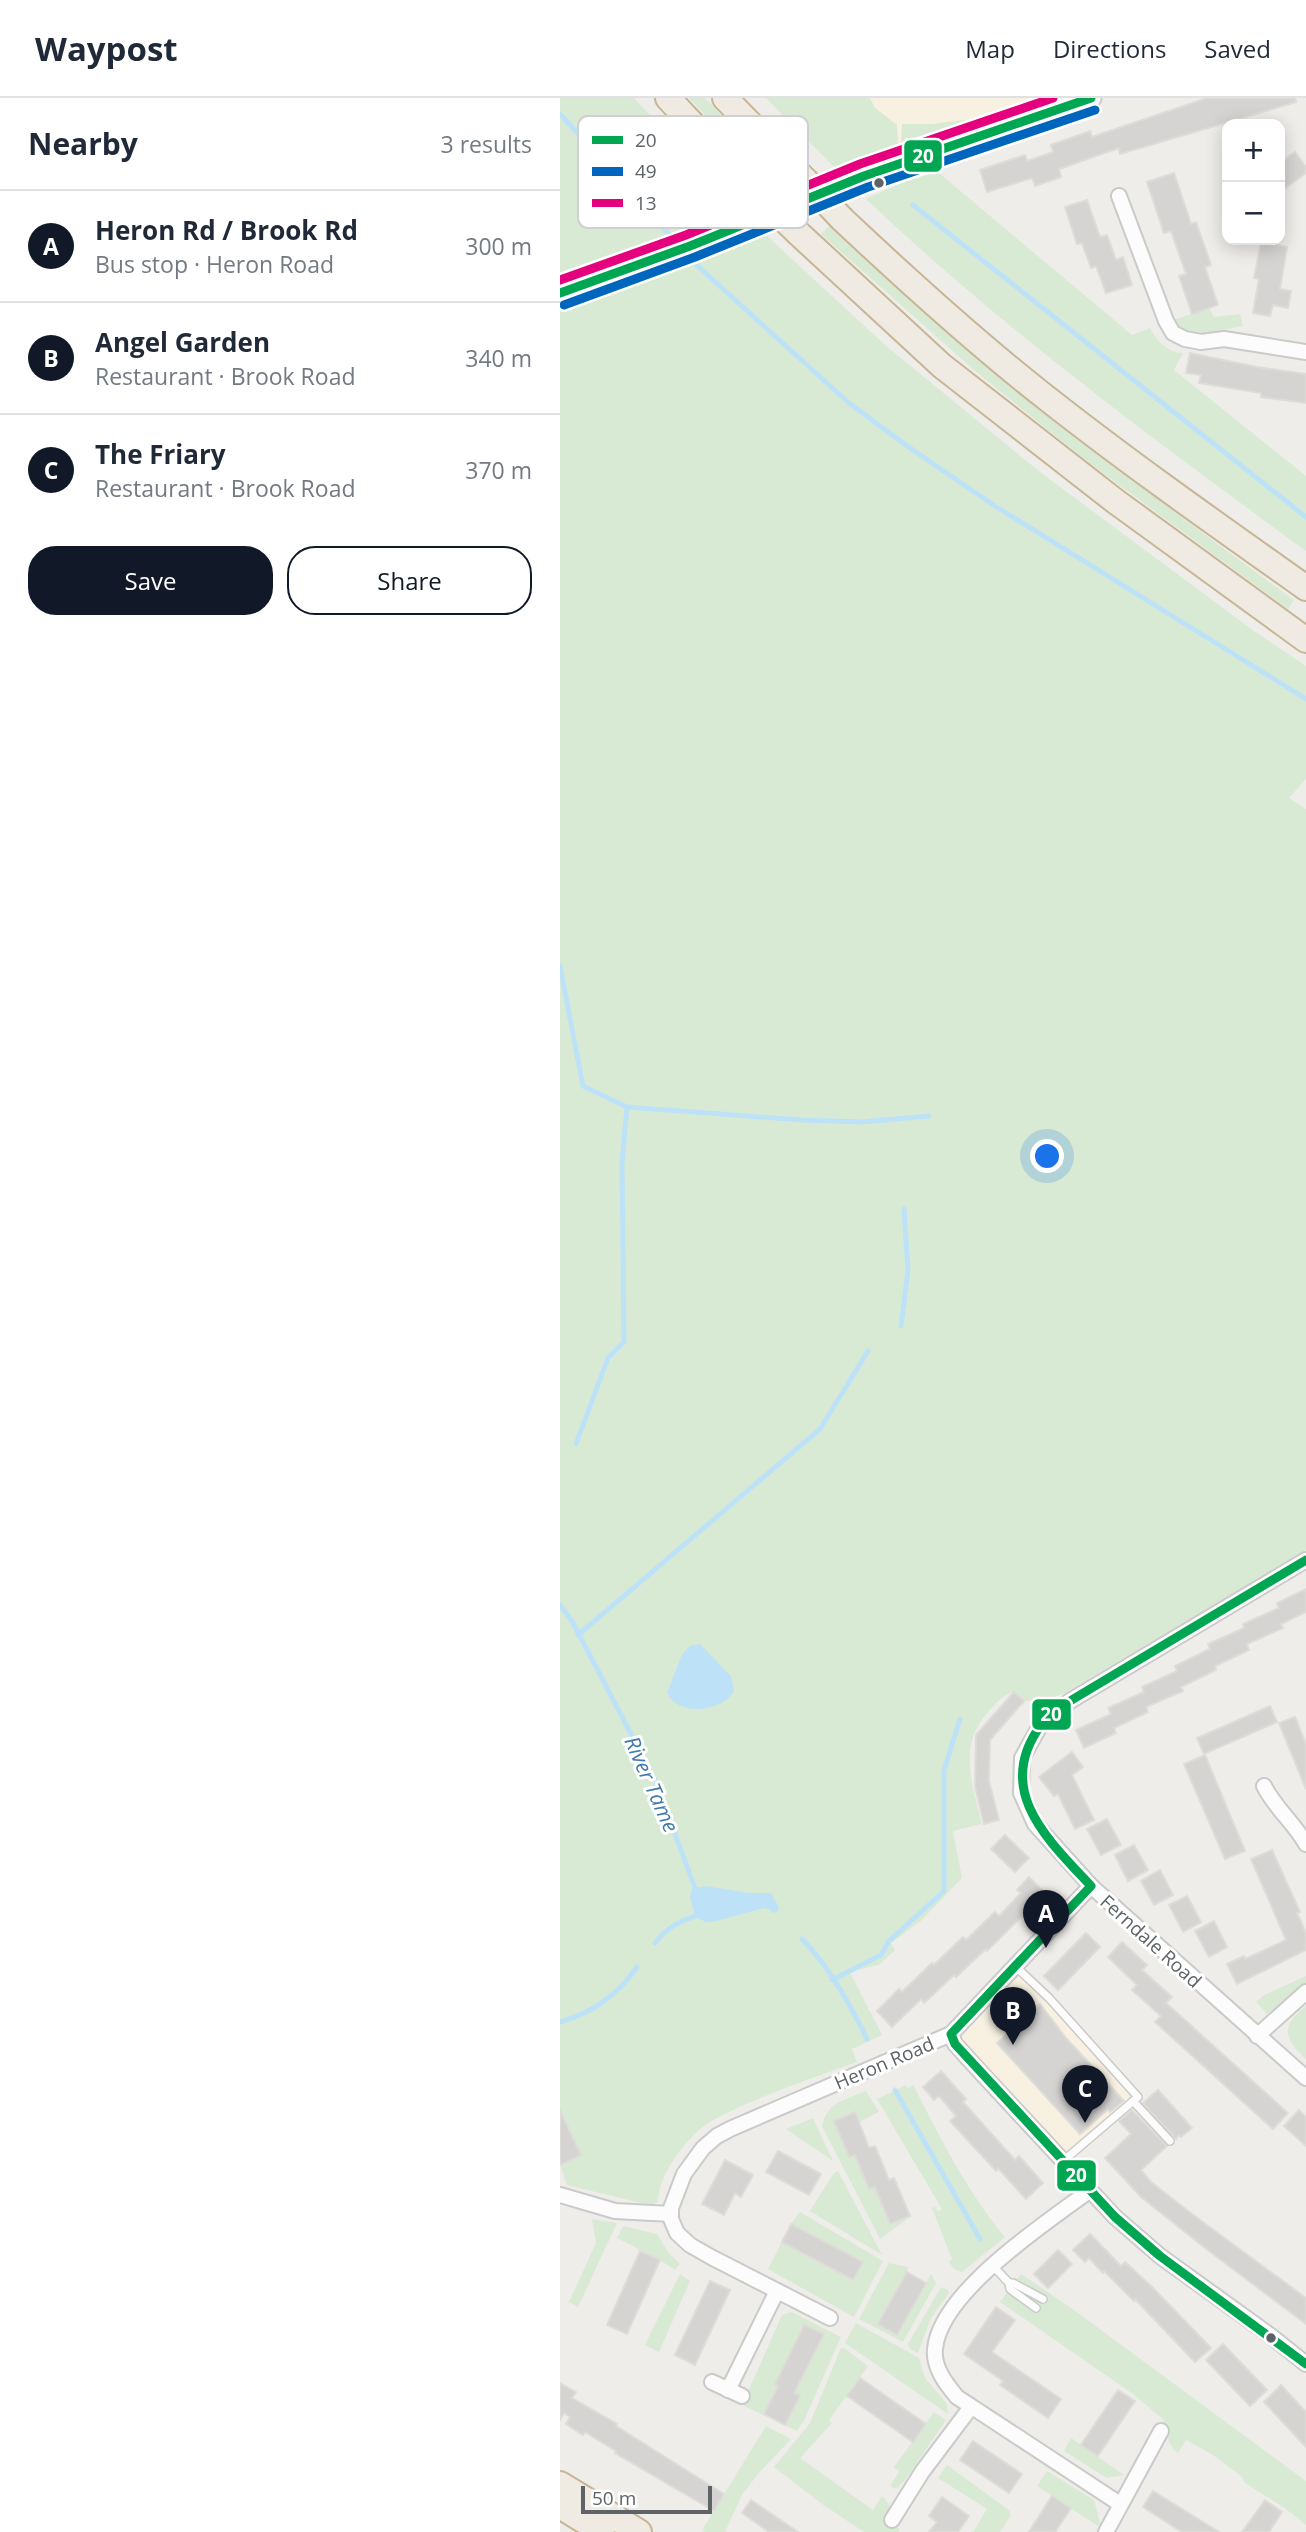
<!DOCTYPE html>
<meta charset="utf-8">
<style>
:root{--surface:#fff;--page:#f2f2f3;--text:#1f2937;--muted:#747a83;--line:#e0e1e3;--accent:#111827}
body{margin:0;font-family:"Open Sans",sans-serif;background:var(--page);color:var(--text)}
.controls{position:absolute;right:21px;top:21px;display:grid;overflow:hidden;border-radius:14px;box-shadow:0 4px 18px #0003}
.controls button{width:63px;height:63px;display:grid;place-items:center;padding:0;border:0;border-bottom:2px solid var(--line);background:var(--surface);color:var(--text);font:35px sans-serif}
.scale{position:absolute;left:21px;bottom:18px;width:131px;box-sizing:border-box;padding-left:7px;border:4px solid #5e6367;border-top:0;font-size:19px;line-height:24px;white-space:nowrap;color:#5e6367;-webkit-text-stroke:5px #fff;paint-order:stroke}
.you{position:absolute;left:488px;top:1059px;width:24px;height:24px;margin:-18px;border:5px solid #fff;border-radius:50%;background:#1a73e8;box-shadow:0 0 0 10px #1a73e833}
.badge{display:grid;place-items:center;width:46px;height:46px;border-radius:50%;background:var(--accent);color:#fff;font-size:23px;font-weight:700}
.pin{position:absolute;translate:-50% -58px;filter:drop-shadow(0 2px 4px #0008)}
.pin::after{content:'';position:absolute;top:37px;width:24px;height:21px;background:inherit;clip-path:polygon(0 0,100% 0,50% 100%)}
.list{margin:0;padding:0;list-style:none}
h2{display:flex;justify-content:space-between;align-items:center;height:91px;margin:0;padding:0 28px;font-size:30px}
h2 small{font-size:23px;font-weight:400;color:var(--muted)}
.list li{display:grid;grid-template-columns:46px 1fr auto;gap:21px;align-items:center;box-sizing:border-box;height:112px;padding:0 28px;border-top:2px solid var(--line)}
.list b{display:block;font-size:26px;white-space:nowrap}
.list p{margin:0;font-size:23px;white-space:nowrap;color:var(--muted)}
.list em{font-size:23px;font-style:normal;color:var(--muted)}
.actions{display:flex;gap:14px;padding:21px 28px}
.actions a{flex:1;padding:16px 0;border:2px solid var(--accent);border-radius:28px;text-align:center;font-size:24px;color:var(--accent)}
.actions .main{background:var(--accent);color:#fff}
.map{position:relative;flex:none;width:746px;height:2434px;overflow:hidden}
header{display:flex;align-items:center;gap:42px;box-sizing:border-box;height:98px;padding:0 35px;background:var(--surface);border-bottom:2px solid var(--line)}
header strong{font-size:33px}
nav{display:flex;gap:38px;margin-inline-start:auto;font-size:24px}
main{display:flex}
aside{flex:1;background:var(--surface)}
.map>svg:first-child{display:block}
.commercial{fill:#f8f1e2}
.green{fill:#d8ead4}
.water{fill:#bde2f8}
.lines{fill:none;stroke-linecap:round;stroke-linejoin:round}
.stream{stroke:#bde2f8;stroke-width:5}
.building{fill:#d5d4d2;stroke:#dedcd8;stroke-width:2}
.lane-casing{stroke:#cacaca;stroke-width:10}
.street-casing{stroke:#cacaca;stroke-width:18}
.secondary-casing{stroke:#cbcbcb;stroke-width:23}
.highway-casing{stroke:#c7b595;stroke-width:28}
.lane{stroke:#fdfcfc;stroke-width:7}
.street{stroke:#fdfcfc;stroke-width:14}
.secondary{stroke:#fdfcfc;stroke-width:19}
.highway{stroke:#f0ebe2;stroke-width:24}
.highway-bridge-casing{stroke:#c7b595;stroke-width:28;stroke-linecap:butt}
.highway-bridge{stroke:#f0ebe2;stroke-width:24}
.bus-1-casing{stroke:#fff;stroke-width:14}
.bus-2-casing{stroke:#fff;stroke-width:14}
.bus-3-casing{stroke:#fff;stroke-width:14}
.bus-1{stroke:#00a651;stroke-width:9}
.bus-2{stroke:#0065bd;stroke-width:9}
.bus-3{stroke:#e5007d;stroke-width:9}
.bus-dot{fill:#5e6367;stroke:#fff;stroke-width:2.5}
.labels{text-anchor:middle;dominant-baseline:central;stroke-width:6;stroke-linejoin:round;paint-order:stroke}
.street-label{font-size:19px;fill:#5e6367;stroke:#fff}
.water-label{font-size:21px;font-style:italic;fill:#3e7aad;stroke:#fff}
.key{fill:#fff;stroke:#cfd0d1;stroke-width:2}
.key-label{font-size:19px;fill:#5e6367}
.line-badge{stroke:#fff;stroke-width:2.5}
.badge-label{font-size:19px;text-anchor:middle;font-weight:bold;fill:#fff}
</style>
<header>
<strong>Waypost</strong>
<nav><a>Map</a><a>Directions</a><a>Saved</a></nav>
</header>
<main>
<aside>
<h2>Nearby<small>3 results</small></h2>
<ul class="list">
<li><span class="badge">A</span><div><b>Heron Rd / Brook Rd</b><p>Bus stop · Heron Road</p></div><em>300 m</em></li>
<li><span class="badge">B</span><div><b>Angel Garden</b><p>Restaurant · Brook Road</p></div><em>340 m</em></li>
<li><span class="badge">C</span><div><b>The Friary</b><p>Restaurant · Brook Road</p></div><em>370 m</em></li>
</ul>
<div class="actions"><a class="main">Save</a><a>Share</a></div>
</aside>
<div class="map">
<svg width="746" height="2434" viewBox="0 0 746 2434">
<rect width="100%" height="100%" fill="#efede9"/>
<g class="commercial">
<polygon points="253,0 531,0 304,78"/>
<polygon points="455,1868 578,1999 503,2063 394,1944"/>
</g>
<g class="green">
<polygon points="0,0 74,0 177,111 0,178"/>
<polygon points="129,0 145,0 224,83 214,90"/>
<polygon points="206,0 310,0 315,10 337,27 338,48 281,76"/>
<polygon points="404,22 409,25 341,46 342,26 372,26"/>
<path d="M373 70 572 237 590 230C596 242 608 255 623 255L614 272 746 378V453C594 342 443 231 306 101Z"/>
<path d="M269 128C415 264 573 385 734 502L728 511 528 364 478 324 415 273 261 136Z"/>
<path d="M206 137 325 247 480 374 694 533 746 568V681L729 700 746 711V1452L505 1595 484 1603H464L454 1594C441 1598 438 1603 429 1613 397 1647 412 1686 422 1726L393 1733 402 1780 362 1822 331 1845 335 1852 319 1867 290 1874 322 1937 292 1951 297 1964C253 1980 193 2000 153 2022 129 2036 98 2075 98 2104L89 2107 7 2087 0 2067 21 2057 0 2012V210L109 169Z"/>
<path d="M649 210 654 219 680 216 683 228C655 232 632 247 613 222Z"/>
<polygon points="746,1878 746,1886 707,1916 696,1904 704,1897"/>
<path d="M746 1908V1961C723 1939 720 1929 746 1908Z"/>
<path d="M346 1987 348 1990 353 1987C380 2039 407 2094 445 2139L402 2174 394 2171 389 2164 392 2161 372 2110 375 2109 378 2114 382 2111 317 2001Z"/>
<path d="M306 1993 319 2014 299 2024 294 2014 274 2023 289 2059 295 2057 309 2091 315 2089 330 2126 350 2119 320 2141 262 2028C268 2003 285 2002 306 1993Z"/>
<polygon points="253,2020 273,2063 226,2031"/>
<polygon points="278,2073 322,2157 250,2113 274,2075"/>
<polygon points="240,2114 323,2163 294,2219 208,2171 231,2126"/>
<polygon points="32,2121 57,2125 18,2209 9,2204 36,2145"/>
<polygon points="63,2128 97,2136 108,2154 120,2166 115,2172 100,2162 57,2140"/>
<polygon points="329,2165 348,2169 337,2237 371,2176 376,2185 343,2244 299,2221"/>
<polygon points="120,2176 130,2183 99,2254 85,2247"/>
<path d="M461 2176 514 2212 746 2383V2427L726 2411 685 2385 681 2378 653 2357 626 2342 618 2355C610 2349 606 2341 609 2332L602 2327 604 2322 573 2296 440 2204Z"/>
<polygon points="381,2189 388,2192 389,2195 371,2220 358,2255 350,2251 348,2246"/>
<polygon points="232,2214 281,2239 244,2323 237,2333 182,2307 222,2217"/>
<polygon points="296,2225 359,2260 365,2280 387,2306 388,2316 285,2245"/>
<polygon points="281,2250 284,2250 308,2268 269,2322 272,2325 240,2360 313,2412 322,2398 330,2408 327,2421 339,2431 339,2434 304,2434 262,2406 214,2369 250,2325"/>
<polygon points="374,2314 386,2322 345,2382 336,2391 330,2388 339,2374 334,2369"/>
<polygon points="206,2328 231,2341 198,2376 182,2397 165,2434 145,2434 142,2432"/>
<polygon points="511,2340 564,2377 547,2380 504,2353"/>
<polygon points="387,2367 450,2413 450,2419 440,2434 413,2434 427,2411 378,2380"/>
<polygon points="487,2373 534,2402 540,2425 538,2428 477,2388"/>
</g>
<g class="water">
<path d="M140 1546 171 1578 174 1593C163 1614 118 1619 107 1595L122 1556 130 1548Z"/>
<polygon points="146,1788 189,1795 211,1795 219,1809 217,1814 213,1815 209,1811 204,1810 152,1824 145,1824 135,1818 130,1799 132,1791"/>
</g>
<g class="lines">
<g class="stream">
<polyline points="0,16 108,135"/>
<polyline points="353,107 746,419"/>
<polyline points="131,162 289,305 350,350 435,408 746,601"/>
<polyline points="0,868 23,988 67,1009 62,1065 64,1244 48,1260 16,1346"/>
<polyline points="67,1009 242,1022 302,1024 369,1018"/>
<polyline points="341,1228 348,1172 344,1111"/>
<polyline points="0,1507 12,1523 95,1682 135,1790 139,1792"/>
<polyline points="18,1537 260,1331 308,1253"/>
<path d="M242 1841C268 1867 291 1908 307 1941"/>
<path d="M95 1845C108 1828 122 1822 142 1816"/>
<polyline points="272,1882 321,1857 329,1843 384,1793 384,1672 400,1621"/>
<path d="M0 1924C32 1915 58 1897 77 1869"/>
<polyline points="335,1992 420,2141"/>
</g>
</g>
<g class="building">
<polygon points="647,0 735,0 736,4 560,56 559,50 499,71 501,79 475,88 472,80 427,94 420,72 465,57 467,63 493,54 491,47 530,33 532,39"/>
<polygon points="735,54 746,69 746,75 720,94 720,65"/>
<polygon points="614,75 631,126 636,124 651,167 645,169 658,207 632,216 619,178 626,176 611,133 604,135 587,84"/>
<polygon points="527,102 540,139 547,137 556,162 563,159 572,187 546,195 536,168 531,170 522,145 517,146 505,109"/>
<polygon points="701,144 727,149 720,191 731,193 728,210 713,207 710,218 693,215 699,181 694,180"/>
<polygon points="630,255 697,269 746,276 746,305 701,299 701,295 639,285 641,277 626,275"/>
<polygon points="746,1491 746,1514 721,1526 723,1530 687,1546 689,1552 655,1568 656,1572 621,1589 623,1593 586,1609 588,1614 554,1630 556,1635 524,1650 516,1632 551,1616 548,1610 584,1594 582,1589 617,1573 615,1568 650,1551 648,1546 684,1530 683,1526 719,1510 717,1505"/>
<polygon points="454,1594 464,1603 430,1642 429,1683 439,1722 424,1726 415,1689 416,1637"/>
<polygon points="710,1608 717,1624 644,1656 637,1640"/>
<polygon points="735,1619 746,1646 746,1691 719,1625"/>
<polygon points="512,1654 523,1669 512,1677 534,1722 515,1731 498,1696 494,1698 479,1679"/>
<polygon points="645,1657 685,1753 665,1761 624,1666"/>
<polygon points="547,1721 561,1747 541,1757 527,1731"/>
<polygon points="445,1737 469,1760 455,1774 431,1751"/>
<polygon points="574,1747 588,1772 568,1783 555,1757"/>
<polygon points="712,1752 740,1814 737,1815 746,1835 746,1852 677,1886 667,1866 684,1858 685,1861 726,1842 691,1761"/>
<polygon points="600,1772 613,1797 594,1807 581,1783"/>
<polygon points="469,1779 485,1795 427,1853 426,1851 396,1879 394,1877 364,1905 361,1901 332,1929 317,1913 339,1891 342,1894 372,1865 374,1867 403,1839 406,1842 435,1814 439,1818 461,1795 457,1792"/>
<polygon points="627,1798 641,1824 623,1834 609,1807"/>
<polygon points="654,1823 667,1849 649,1859 635,1833"/>
<polygon points="526,1835 540,1849 498,1892 484,1878"/>
<polygon points="562,1844 587,1867 582,1872 612,1899 606,1905 728,2015 713,2031 595,1924 601,1918 572,1892 577,1887 548,1859"/>
<polygon points="480,1906 506,1940 564,2003 550,2014 548,2011 520,2036 437,1945"/>
<polygon points="381,1973 406,2001 403,2004 455,2062 459,2058 483,2085 466,2101 438,2070 436,2073 390,2023 396,2018 379,1998 374,2002 363,1989"/>
<polygon points="598,1992 632,2030 621,2039 619,2037 616,2041 583,2005"/>
<polygon points="0,2012 21,2057 0,2067"/>
<polygon points="572,2012 607,2048 581,2072 591,2084 636,2119 746,2200 746,2226 649,2153 581,2099 545,2060 571,2036 559,2023"/>
<polygon points="739,2012 746,2019 746,2048 724,2028"/>
<polygon points="295,2014 309,2050 315,2048 329,2082 334,2080 350,2118 330,2126 315,2089 309,2091 295,2057 289,2059 274,2023"/>
<polygon points="218,2053 261,2076 249,2097 206,2074"/>
<polygon points="165,2062 193,2077 181,2099 175,2095 164,2117 142,2106"/>
<polygon points="231,2126 303,2164 293,2182 222,2144"/>
<polygon points="530,2136 561,2168 565,2164 593,2190 651,2250 635,2264 575,2201 574,2203 544,2173 543,2175 529,2160 525,2164 513,2152"/>
<polygon points="498,2152 512,2166 488,2190 474,2176"/>
<polygon points="80,2153 100,2162 67,2236 47,2227"/>
<polygon points="347,2174 366,2185 337,2237 318,2226"/>
<polygon points="150,2183 170,2192 135,2267 115,2257"/>
<polygon points="436,2209 455,2222 432,2254 501,2301 488,2320 440,2287 443,2283 404,2256"/>
<polygon points="244,2227 264,2236 234,2295 240,2298 225,2327 204,2316 218,2288 215,2286"/>
<polygon points="663,2246 707,2292 690,2308 646,2262"/>
<polygon points="300,2280 366,2326 353,2344 287,2298"/>
<polygon points="0,2285 16,2294 12,2300 57,2326 56,2328 164,2396 154,2413 55,2355 56,2353 25,2334 23,2337 6,2326 10,2319 4,2315 0,2322"/>
<polygon points="721,2287 746,2314 746,2349 704,2304"/>
<polygon points="558,2292 575,2303 538,2358 521,2347"/>
<polygon points="413,2343 462,2376 449,2395 400,2362"/>
<polygon points="593,2393 659,2434 622,2434 583,2409"/>
<polygon points="492,2398 511,2410 495,2434 469,2434"/>
<polygon points="382,2399 409,2418 398,2434 369,2434 377,2424 369,2418"/>
<polygon points="191,2402 238,2434 209,2434 182,2415"/>
<polygon points="705,2402 722,2414 709,2434 682,2434"/>
</g>
<g class="lines">
<defs>
<g id="lane">
<polyline points="455,1868 489,1900 578,1999 503,2063"/>
<polyline points="573,2003 610,2043"/>
<polyline points="433,2168 449,2185"/>
<polyline points="476,2210 450,2191 449,2185 453,2185 483,2201"/>
</g>
<g id="street">
<polyline points="559,98 606,223 613,235 625,241 641,244 664,241 746,254"/>
<polyline points="746,1462 510,1603 481,1626 462,1660 461,1695 475,1726 531,1788 746,1980"/>
<path d="M704 1688C715 1710 734 1725 746 1746"/>
<polyline points="391,1936 395,1946 414,1967 555,2119 600,2158 711,2238 746,2266"/>
<polyline points="697,1938 746,1894"/>
<path d="M529 2093C486 2125 380 2194 375 2251 373 2269 386 2286 397 2299L560 2406"/>
<polyline points="0,2097 55,2113 111,2116"/>
<polyline points="270,2220 151,2159 130,2147 117,2135 111,2121 111,2110 124,2076 143,2050 157,2038 170,2031 391,1936 531,1788"/>
<polyline points="152,2284 182,2298"/>
<polyline points="168,2292 217,2193"/>
<polyline points="332,2422 362,2374 411,2309"/>
<polyline points="546,2434 601,2333"/>
</g>
<polyline id="secondary" points="0,195 130,148 304,78 531,0"/>
<g id="highway">
<polyline points="108,0 200,98"/>
<polyline points="165,0 246,83"/>
<path d="M282 121C349 184 417 246 489 302 573 368 660 429 746 490"/>
<polyline points="238,135 382,268 555,403 746,542"/>
<polyline points="0,2386 79,2434"/>
<polyline points="0,2408 42,2434"/>
</g>
</defs>
<use href="#lane" class="lane-casing"/>
<use href="#street" class="street-casing"/>
<use href="#secondary" class="secondary-casing"/>
<use href="#highway" class="highway-casing"/>
<use href="#lane" class="lane"/>
<use href="#street" class="street"/>
<use href="#secondary" class="secondary"/>
<use href="#highway" class="highway"/>
<defs>
<g id="highway-bridge">
<polyline points="246,83 282,121"/>
<polyline points="200,98 238,135"/>
</g>
</defs>
<use href="#highway-bridge" class="highway-bridge-casing"/>
<use href="#highway-bridge" class="highway-bridge"/>
<defs>
<g id="bus-1">
<polyline points="0,195 130,148 304,78 531,0"/>
<path d="M746 1462 510 1603C501 1611 488 1617 481 1627 433 1692 488 1742 531 1788L391 1936 395 1946 555 2119 600 2158 746 2266"/>
</g>
<polyline id="bus-2" points="4,207 135,159 308,89 535,12"/>
<polyline id="bus-3" points="0,182 126,137 300,66 493,0"/>
</defs>
<use href="#bus-1" class="bus-1-casing"/>
<use href="#bus-2" class="bus-2-casing"/>
<use href="#bus-3" class="bus-3-casing"/>
<use href="#bus-1" class="bus-1"/>
<use href="#bus-2" class="bus-2"/>
<use href="#bus-3" class="bus-3"/>
</g>
<g class="bus-dot">
<circle cx="319" cy="85" r="6"/>
<circle cx="711" cy="2240" r="6"/>
</g>
<g class="labels">
<g class="street-label">
<text transform="translate(591 1843) rotate(42)">Ferndale Road</text>
<text transform="translate(324 1965) rotate(-23)">Heron Road</text>
</g>
<g class="water-label">
<text transform="translate(92 1686) rotate(66)">River Tame</text>
</g>
</g>
<rect x="18" y="18" width="230" height="112" rx="10" class="key"/>
<rect x="32" y="38" width="31" height="8" fill="#00a651"/>
<rect x="32" y="69" width="31" height="9" fill="#0065bd"/>
<rect x="32" y="101" width="31" height="8" fill="#e5007d"/>
<g class="key-label">
<text x="75" y="49">20</text>
<text x="75" y="80">49</text>
<text x="75" y="112">13</text>
</g>
<g class="line-badge">
<rect x="343" y="41" width="40" height="34" rx="7" fill="#00a651"/>
<rect x="471" y="1600" width="41" height="33" rx="7" fill="#00a651"/>
<rect x="496" y="2061" width="41" height="33" rx="7" fill="#00a651"/>
</g>
<g class="badge-label">
<text x="363" y="65">20</text>
<text x="491" y="1623">20</text>
<text x="516" y="2084">20</text>
</g>
</svg>
<div class="controls">
<button>+</button>
<button>−</button>
</div>
<div class="scale">50 m</div>
<div class="you"></div>
<div class="pin badge" style="left:486px;top:1850px">A</div>
<div class="pin badge" style="left:453px;top:1947px">B</div>
<div class="pin badge" style="left:525px;top:2025px">C</div>
</div>
</main>
